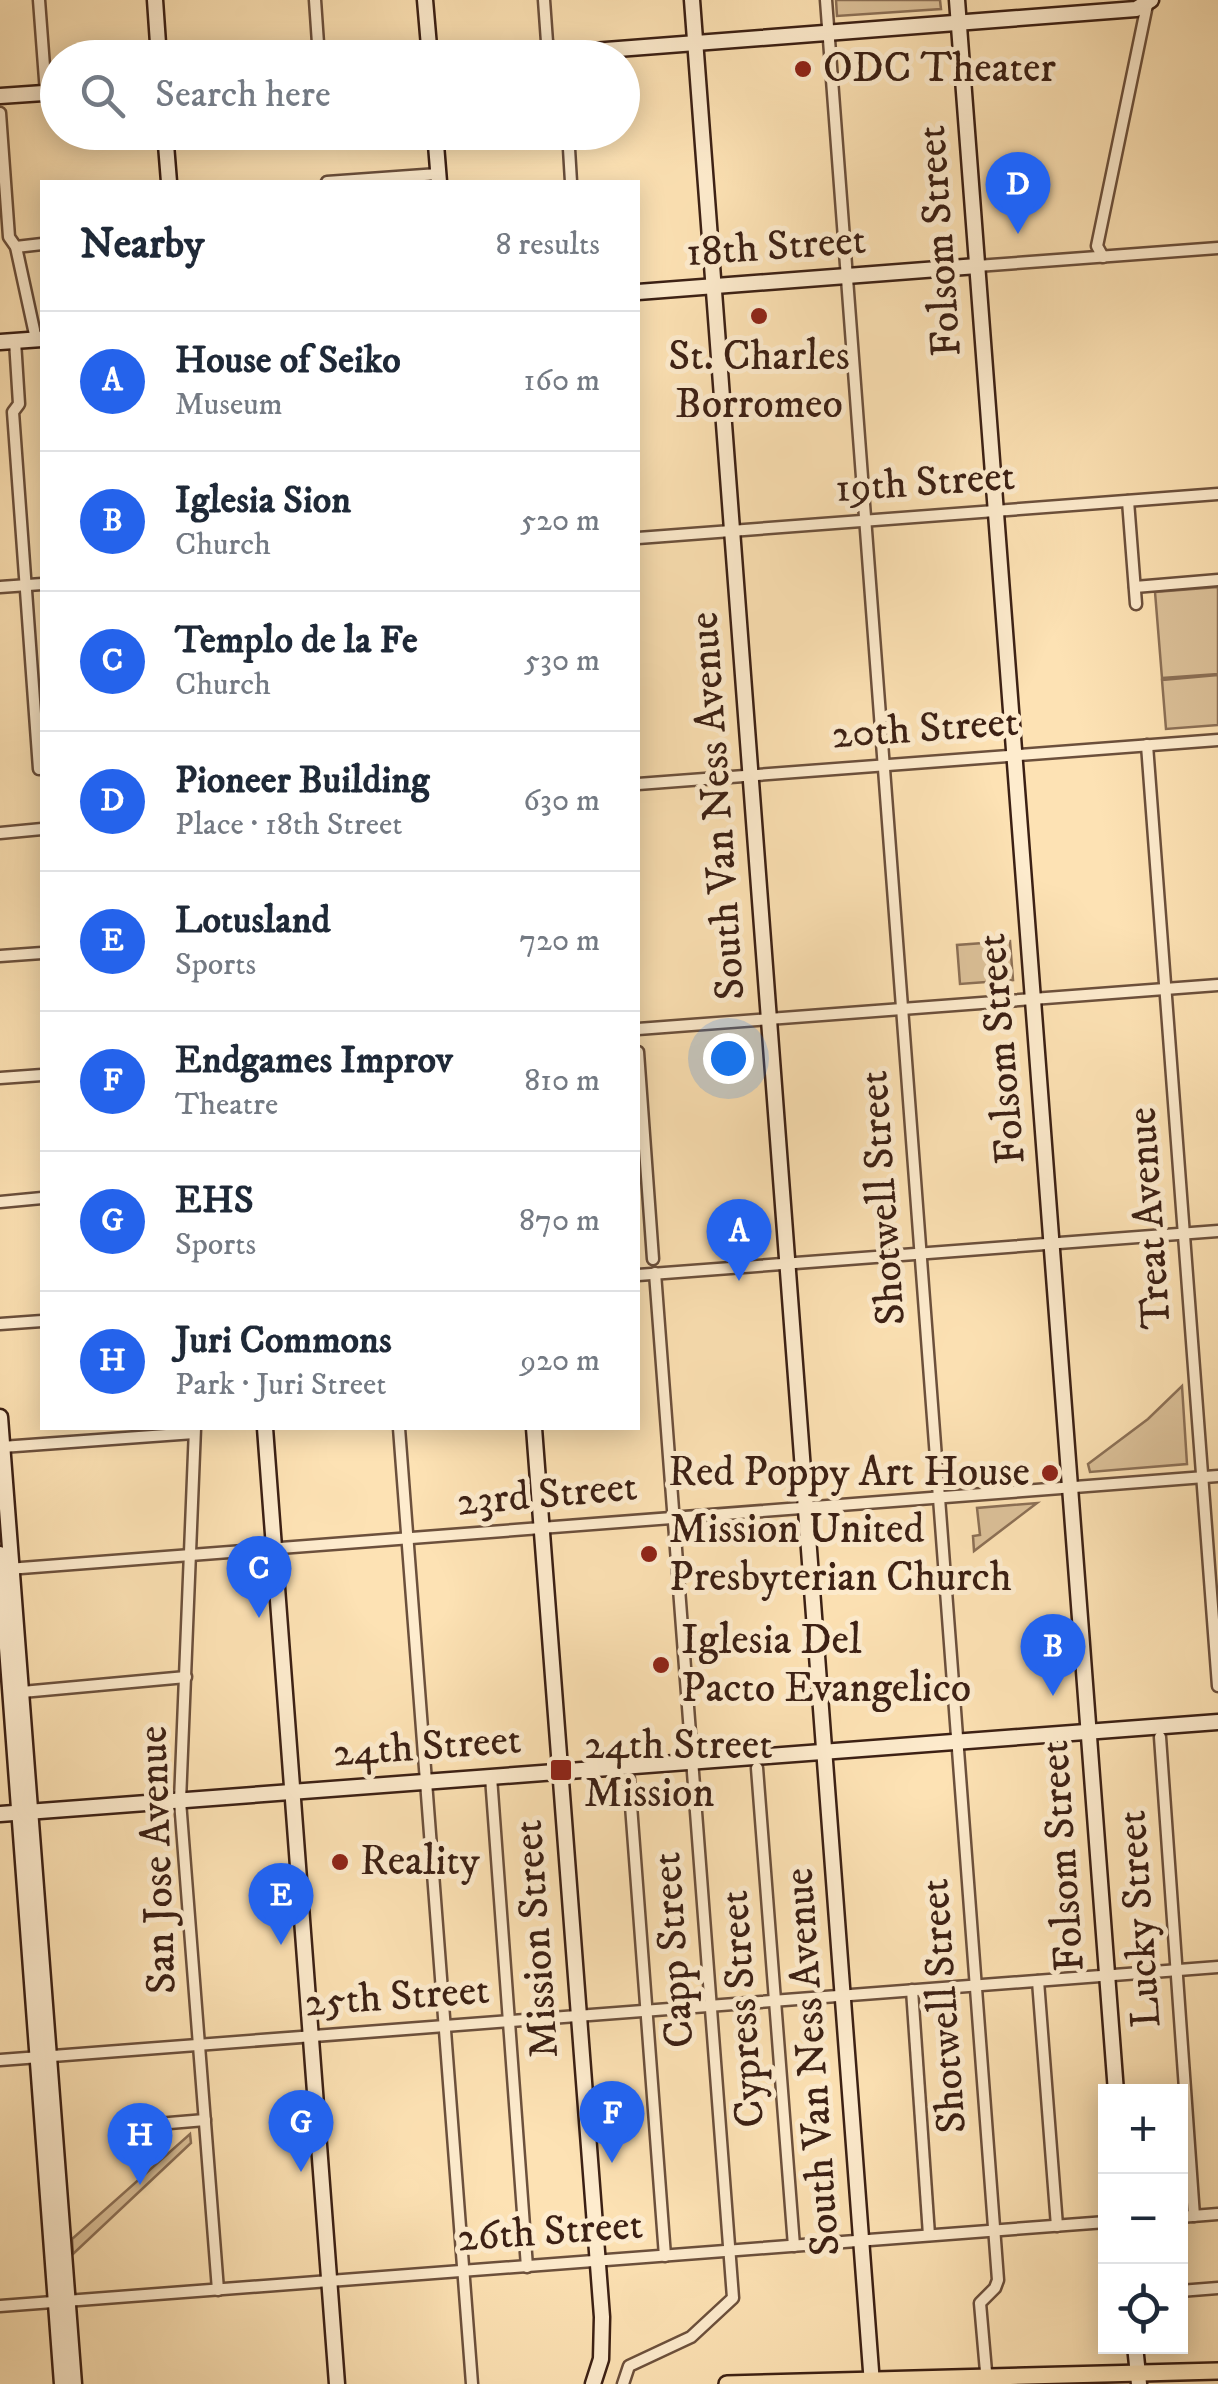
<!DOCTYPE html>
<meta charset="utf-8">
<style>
:root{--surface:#fff;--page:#f2f2f3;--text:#1f2937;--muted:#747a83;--line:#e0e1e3;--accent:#2563eb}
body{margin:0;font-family:"IM FELL DW Pica",serif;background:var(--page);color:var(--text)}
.controls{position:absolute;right:30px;bottom:30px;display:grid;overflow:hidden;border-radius:0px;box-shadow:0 5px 25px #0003}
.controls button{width:90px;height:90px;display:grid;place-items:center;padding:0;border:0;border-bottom:2px solid var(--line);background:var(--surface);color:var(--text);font:50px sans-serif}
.you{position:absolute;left:728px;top:1058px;width:35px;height:35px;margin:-25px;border:8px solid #fff;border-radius:50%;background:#1a73e8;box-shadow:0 0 0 15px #1a73e833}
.badge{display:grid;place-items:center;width:65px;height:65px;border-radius:50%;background:var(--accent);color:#fff;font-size:32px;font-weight:700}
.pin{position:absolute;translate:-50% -82px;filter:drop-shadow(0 2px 5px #0008)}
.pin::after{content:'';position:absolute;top:52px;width:35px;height:30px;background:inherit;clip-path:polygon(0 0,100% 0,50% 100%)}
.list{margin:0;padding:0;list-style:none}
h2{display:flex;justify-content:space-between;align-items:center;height:130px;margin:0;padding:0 40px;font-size:42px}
h2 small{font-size:32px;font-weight:400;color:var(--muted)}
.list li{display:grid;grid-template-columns:65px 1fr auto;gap:30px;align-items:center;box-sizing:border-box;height:140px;padding:0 40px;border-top:2px solid var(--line)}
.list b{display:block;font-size:38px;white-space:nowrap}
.list p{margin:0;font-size:32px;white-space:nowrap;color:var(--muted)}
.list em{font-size:32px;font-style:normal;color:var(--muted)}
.icon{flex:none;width:55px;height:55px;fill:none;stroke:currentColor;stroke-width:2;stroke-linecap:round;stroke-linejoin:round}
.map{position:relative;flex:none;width:1218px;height:2384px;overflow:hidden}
.search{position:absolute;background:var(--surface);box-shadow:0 5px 25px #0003;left:40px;top:40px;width:600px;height:110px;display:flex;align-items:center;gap:25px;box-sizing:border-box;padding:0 35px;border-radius:55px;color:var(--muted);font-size:38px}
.panel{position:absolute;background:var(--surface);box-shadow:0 5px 25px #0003;left:40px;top:180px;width:600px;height:1250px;border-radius:0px}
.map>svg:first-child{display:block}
.green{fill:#dcc199;stroke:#8c7056;stroke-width:2.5}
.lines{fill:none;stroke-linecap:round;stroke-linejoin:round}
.street-casing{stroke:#6c503c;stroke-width:15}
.secondary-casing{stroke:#3c2014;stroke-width:19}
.primary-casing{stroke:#3c2014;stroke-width:20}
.street{stroke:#feecce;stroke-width:10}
.secondary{stroke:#feecce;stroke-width:14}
.primary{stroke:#fde2b4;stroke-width:15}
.poi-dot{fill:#8f2418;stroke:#feecce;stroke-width:4}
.labels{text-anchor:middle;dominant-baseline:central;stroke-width:10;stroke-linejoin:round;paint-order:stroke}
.poi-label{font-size:42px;fill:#3c2014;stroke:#feecce;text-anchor:start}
.street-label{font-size:42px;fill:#3c2014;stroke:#feecce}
</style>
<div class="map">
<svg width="1218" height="2384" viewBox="0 0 1218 2384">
<rect width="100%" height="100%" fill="#fde2b4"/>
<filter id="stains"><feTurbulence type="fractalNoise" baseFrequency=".002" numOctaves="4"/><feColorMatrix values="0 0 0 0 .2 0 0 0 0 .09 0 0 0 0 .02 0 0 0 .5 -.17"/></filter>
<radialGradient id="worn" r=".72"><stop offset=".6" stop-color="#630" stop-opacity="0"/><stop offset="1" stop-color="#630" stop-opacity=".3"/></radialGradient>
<g class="green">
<polygon points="836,0 940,0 941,9 837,16"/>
<polygon points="1218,587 1218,674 1162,678 1155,592"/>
<polygon points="1218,675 1218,725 1166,729 1162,680"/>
<polygon points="1010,941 1013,980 960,984 957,945"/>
<polygon points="1182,1386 1187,1464 1090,1472 1088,1464 1148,1419"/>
<polygon points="1037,1503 974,1551 973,1536 980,1535 977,1508"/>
<polygon points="190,2134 191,2143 73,2254 72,2239"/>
</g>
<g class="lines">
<defs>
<g id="street">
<polyline points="39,0 46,93"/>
<polyline points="315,0 319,58"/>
<polyline points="544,0 547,42 557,56"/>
<polyline points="826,0 998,2280 995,2288 980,2303 987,2383"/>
<polyline points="0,113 9,237 16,247 36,339"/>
<polyline points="568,132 571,182"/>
<polyline points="327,182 438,174"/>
<polyline points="16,247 42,244"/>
<polyline points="1103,257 1097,246 1148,0"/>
<polyline points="977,266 1218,248"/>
<polyline points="15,341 19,404 13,412 39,769"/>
<polyline points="1128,501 1136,604"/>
<polyline points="638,538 1218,494"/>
<polyline points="0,587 42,584"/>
<polyline points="1135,587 1218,580"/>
<polyline points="1147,745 1218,1686"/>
<polyline points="638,784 1218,740"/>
<polyline points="0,833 42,829"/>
<polyline points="0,956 42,953"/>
<polyline points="638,1029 1218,985"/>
<polyline points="638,1052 653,1259"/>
<polyline points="0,1078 42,1075"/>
<polyline points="0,1202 42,1198"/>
<polyline points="638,1275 1218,1231"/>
<polyline points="0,1324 42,1321"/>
<polyline points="195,1428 180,1801 218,2290"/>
<polyline points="399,1428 472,2384"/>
<polyline points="2,1447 194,1433"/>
<polyline points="8,1569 1218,1476"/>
<polyline points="22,1692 186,1677"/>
<polyline points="1160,1737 1194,2216"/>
<polyline points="757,1768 794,2246"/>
<polyline points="491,1777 527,2267"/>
<polyline points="629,1779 665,2256"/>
<polyline points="1038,1981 1057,2226"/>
<polyline points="912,1990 929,2235"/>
<polyline points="0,2060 1218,1967"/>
<polyline points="122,2127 205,2120"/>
<polyline points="1180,2217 1218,2214"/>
<polyline points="1180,2291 1218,2288"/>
<polyline points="0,2306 1106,2222"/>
<polyline points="623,2384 629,2366 691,2337 733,2298 655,1273"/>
</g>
<g id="secondary">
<polyline points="155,0 159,58"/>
<polyline points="425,0 430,58"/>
<polyline points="692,0 872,2384"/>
<polyline points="957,0 1116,2092"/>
<polyline points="501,58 1136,9 1151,0"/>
<polyline points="0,96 58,92"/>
<polyline points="165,132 169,182"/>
<polyline points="435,132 439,182"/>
<polyline points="638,292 977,266"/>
<polyline points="0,342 42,339"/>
<polyline points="0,1417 74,2384"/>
<polyline points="265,1428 337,2384"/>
<polyline points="534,1428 602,2317 601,2359 593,2384"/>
<polyline points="0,1554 62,2384"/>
<polyline points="0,1814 1218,1722"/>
<polyline points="1135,2346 1139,2384"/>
</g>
<polyline id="primary" points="727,2384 1218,2371"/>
</defs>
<use href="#street" class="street-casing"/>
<use href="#secondary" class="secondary-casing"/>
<use href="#primary" class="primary-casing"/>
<use href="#street" class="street"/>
<use href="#secondary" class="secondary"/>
<use href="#primary" class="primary"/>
</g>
<g class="poi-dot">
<circle cx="803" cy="69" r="10"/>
<circle cx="759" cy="316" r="10"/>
<circle cx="1050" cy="1473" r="10"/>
<circle cx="649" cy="1554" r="10"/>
<circle cx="661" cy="1665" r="10"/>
<rect x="549" y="1758" width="24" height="24" rx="5"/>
<circle cx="340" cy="1862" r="10"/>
</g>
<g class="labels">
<g class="poi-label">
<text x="823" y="69">ODC Theater</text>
<text x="759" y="357" text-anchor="middle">St. Charles<tspan x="759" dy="48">Borromeo</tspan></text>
<text x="1030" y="1473" text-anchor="end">Red Poppy Art House</text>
<text x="669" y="1530">Mission United<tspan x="669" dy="48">Presbyterian Church</tspan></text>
<text x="681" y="1641">Iglesia Del<tspan x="681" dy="48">Pacto Evangelico</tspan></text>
<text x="584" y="1746">24th Street<tspan x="584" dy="48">Mission</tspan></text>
<text x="360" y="1862">Reality</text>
</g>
<g class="street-label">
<text transform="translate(940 241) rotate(-94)">Folsom Street</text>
<text transform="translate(776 247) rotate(-4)">18th Street</text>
<text transform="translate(925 483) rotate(-4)">19th Street</text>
<text transform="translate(925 729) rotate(-4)">20th Street</text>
<text transform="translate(718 806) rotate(-94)">South Van Ness Avenue</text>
<text transform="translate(1002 1049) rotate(-95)">Folsom Street</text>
<text transform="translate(883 1198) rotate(-94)">Shotwell Street</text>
<text transform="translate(1150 1218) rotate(-94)">Treat Avenue</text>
<text transform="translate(547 1495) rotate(-5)">23rd Street</text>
<text transform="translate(427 1747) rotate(-4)">24th Street</text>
<text transform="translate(1063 1856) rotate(-94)">Folsom Street</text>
<text transform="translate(158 1860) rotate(-92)">San Jose Avenue</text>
<text transform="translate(1140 1919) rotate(-94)">Lucky Street</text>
<text transform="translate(537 1939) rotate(-94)">Mission Street</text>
<text transform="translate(674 1950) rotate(-94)">Capp Street</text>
<text transform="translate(397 1997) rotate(-4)">25th Street</text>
<text transform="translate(944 2006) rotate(-94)">Shotwell Street</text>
<text transform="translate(743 2009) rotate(-94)">Cypress Street</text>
<text transform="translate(813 2062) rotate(-94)">South Van Ness Avenue</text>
<text transform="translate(550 2232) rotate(-4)">26th Street</text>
</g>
</g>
<rect width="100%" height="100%" filter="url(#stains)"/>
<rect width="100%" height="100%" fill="url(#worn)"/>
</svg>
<div class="controls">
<button>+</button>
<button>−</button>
<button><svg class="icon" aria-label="locate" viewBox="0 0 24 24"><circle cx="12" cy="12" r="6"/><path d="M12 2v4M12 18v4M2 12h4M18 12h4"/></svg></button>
</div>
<div class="you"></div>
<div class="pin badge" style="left:739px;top:1281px">A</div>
<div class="pin badge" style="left:1053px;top:1696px">B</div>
<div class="pin badge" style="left:259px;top:1618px">C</div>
<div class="pin badge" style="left:1018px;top:234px">D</div>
<div class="pin badge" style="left:281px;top:1945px">E</div>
<div class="pin badge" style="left:612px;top:2163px">F</div>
<div class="pin badge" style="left:301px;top:2172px">G</div>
<div class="pin badge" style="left:140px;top:2185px">H</div>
<div class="search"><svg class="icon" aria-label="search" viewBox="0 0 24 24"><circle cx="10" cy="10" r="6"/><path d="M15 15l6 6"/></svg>Search here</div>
<section class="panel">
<h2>Nearby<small>8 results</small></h2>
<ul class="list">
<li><span class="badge">A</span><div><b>House of Seiko</b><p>Museum</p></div><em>160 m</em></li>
<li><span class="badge">B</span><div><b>Iglesia Sion</b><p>Church</p></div><em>520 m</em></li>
<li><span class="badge">C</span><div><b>Templo de la Fe</b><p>Church</p></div><em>530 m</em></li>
<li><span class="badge">D</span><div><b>Pioneer Building</b><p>Place · 18th Street</p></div><em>630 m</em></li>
<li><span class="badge">E</span><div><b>Lotusland</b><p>Sports</p></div><em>720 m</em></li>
<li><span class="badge">F</span><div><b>Endgames Improv</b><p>Theatre</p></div><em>810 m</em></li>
<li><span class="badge">G</span><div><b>EHS</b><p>Sports</p></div><em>870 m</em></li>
<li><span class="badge">H</span><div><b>Juri Commons</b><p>Park · Juri Street</p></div><em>920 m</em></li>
</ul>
</section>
</div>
